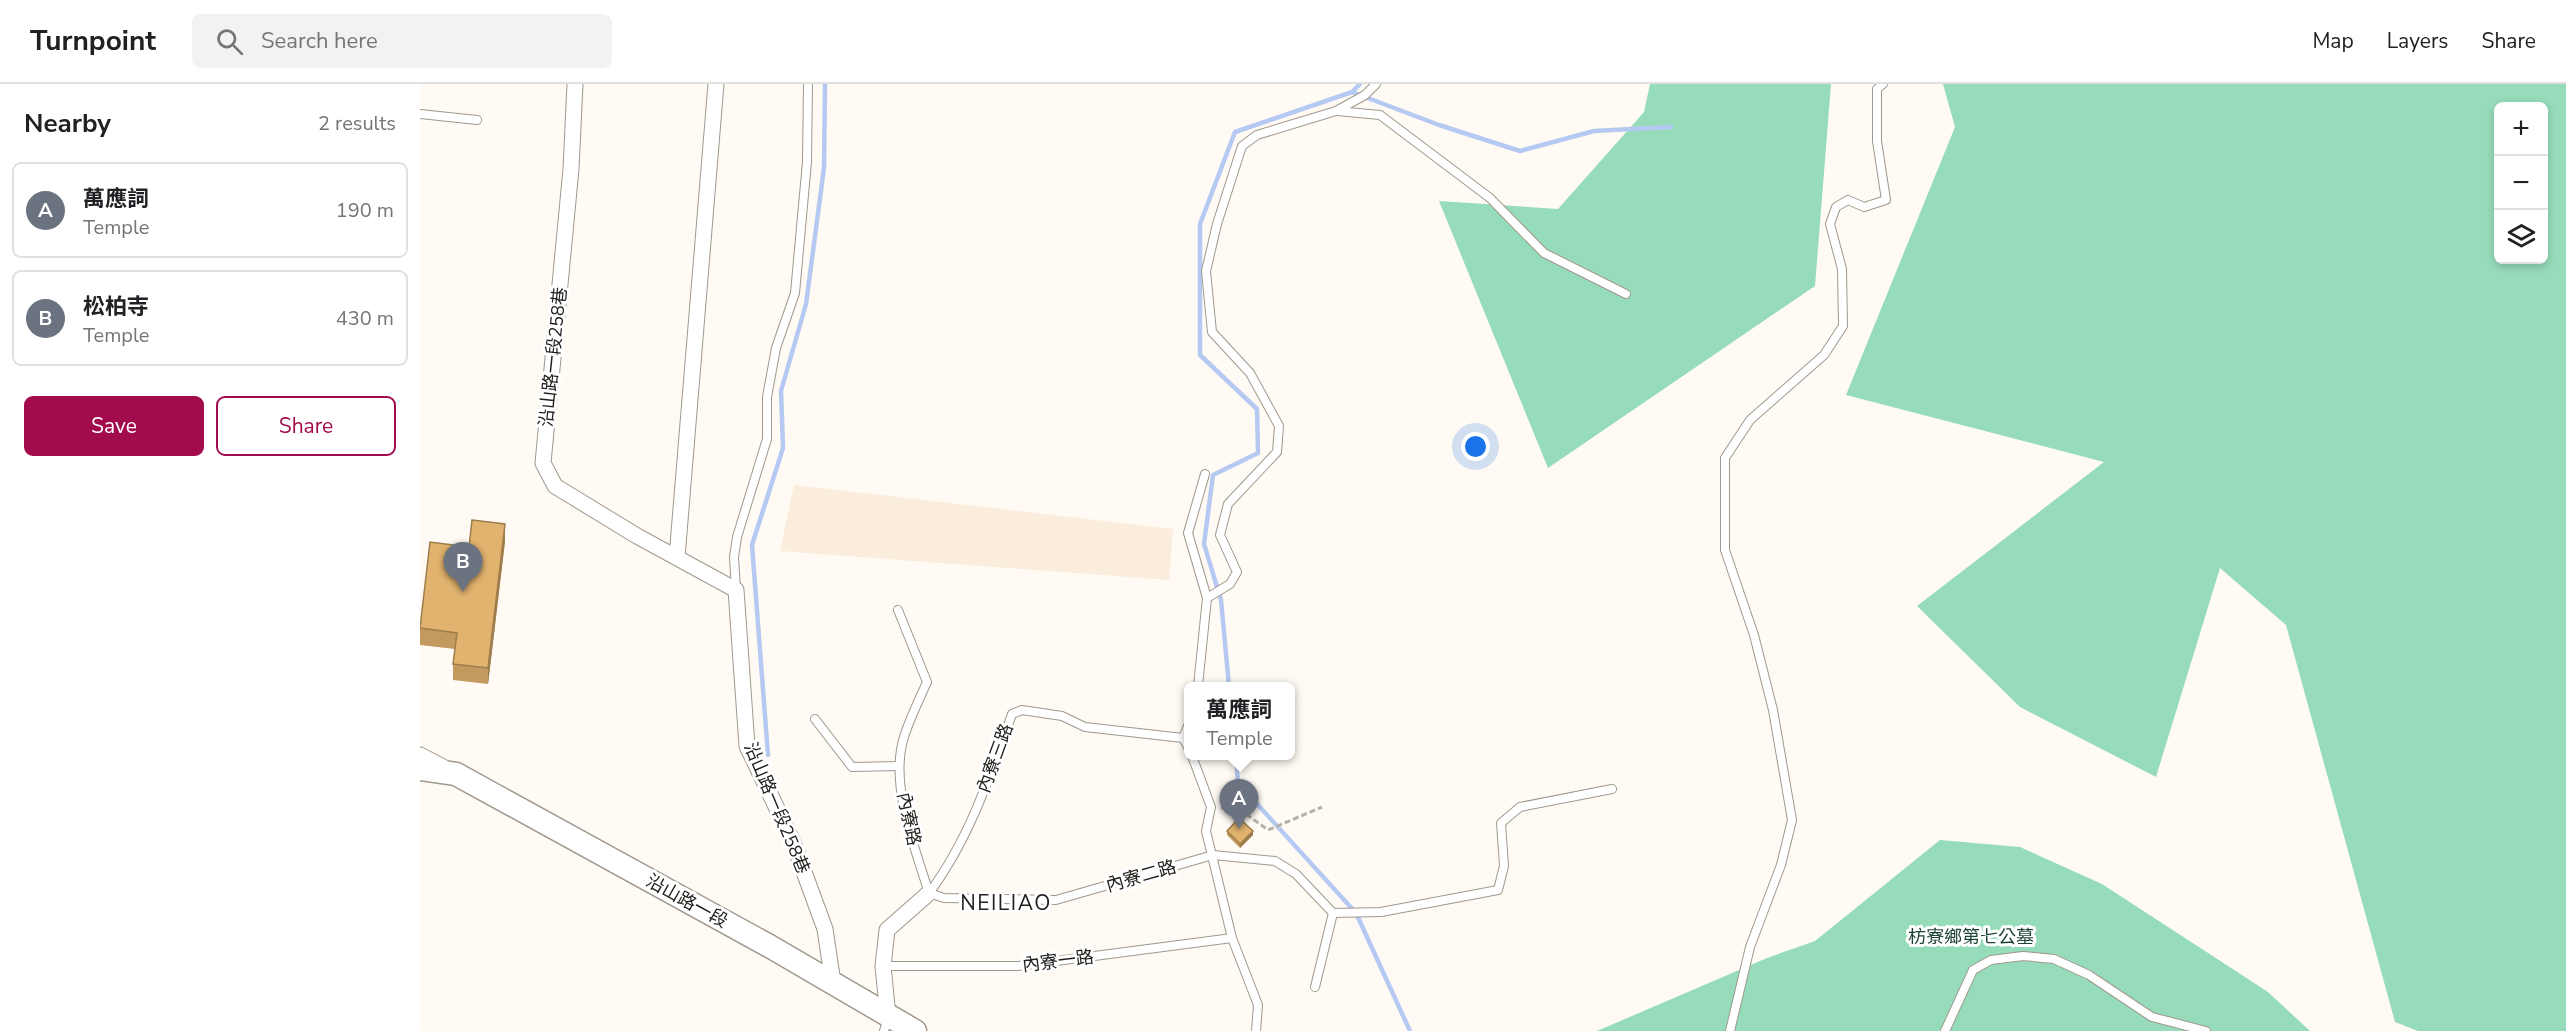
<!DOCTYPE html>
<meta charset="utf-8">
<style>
:root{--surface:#fff;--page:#f2f2f2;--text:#202124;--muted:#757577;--line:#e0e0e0;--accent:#a30c4c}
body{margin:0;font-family:"Nunito Sans","Noto Sans TC",sans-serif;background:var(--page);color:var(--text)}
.controls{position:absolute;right:18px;top:18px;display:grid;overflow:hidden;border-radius:9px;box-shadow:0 3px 9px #0003}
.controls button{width:54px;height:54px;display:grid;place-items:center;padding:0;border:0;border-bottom:2px solid var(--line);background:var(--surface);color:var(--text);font:30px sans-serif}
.you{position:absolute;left:1056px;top:363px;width:21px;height:21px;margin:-15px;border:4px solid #fff;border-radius:50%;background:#1a73e8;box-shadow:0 0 0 9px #1a73e833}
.badge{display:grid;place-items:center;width:39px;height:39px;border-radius:50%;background:var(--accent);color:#fff;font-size:20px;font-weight:700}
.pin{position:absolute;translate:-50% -50px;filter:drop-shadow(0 2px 3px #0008)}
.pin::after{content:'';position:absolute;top:32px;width:21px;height:18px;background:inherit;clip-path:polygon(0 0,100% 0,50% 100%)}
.popup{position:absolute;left:764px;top:598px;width:111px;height:78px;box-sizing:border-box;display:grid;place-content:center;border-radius:9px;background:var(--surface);filter:drop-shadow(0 2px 4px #0005);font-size:20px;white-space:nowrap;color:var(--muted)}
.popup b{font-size:22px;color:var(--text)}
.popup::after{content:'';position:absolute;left:50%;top:100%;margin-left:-12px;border:12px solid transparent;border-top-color:var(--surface)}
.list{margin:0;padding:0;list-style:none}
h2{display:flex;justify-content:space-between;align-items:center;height:78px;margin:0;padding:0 24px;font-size:26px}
h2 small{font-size:20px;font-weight:400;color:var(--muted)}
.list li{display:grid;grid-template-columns:39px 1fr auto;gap:18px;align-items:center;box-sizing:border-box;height:96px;margin:0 12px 12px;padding:0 12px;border:2px solid var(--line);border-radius:9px}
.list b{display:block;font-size:22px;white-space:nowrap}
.list p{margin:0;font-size:20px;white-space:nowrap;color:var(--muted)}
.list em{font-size:20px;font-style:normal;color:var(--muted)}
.actions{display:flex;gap:12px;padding:18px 24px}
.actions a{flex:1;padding:14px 0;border:2px solid var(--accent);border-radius:9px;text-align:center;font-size:21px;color:var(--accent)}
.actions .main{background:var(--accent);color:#fff}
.icon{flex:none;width:33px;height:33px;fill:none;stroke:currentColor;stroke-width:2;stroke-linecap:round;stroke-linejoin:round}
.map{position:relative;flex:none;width:2146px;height:947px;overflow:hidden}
header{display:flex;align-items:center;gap:36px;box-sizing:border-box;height:84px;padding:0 30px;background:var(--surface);border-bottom:2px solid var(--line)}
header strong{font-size:28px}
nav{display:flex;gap:33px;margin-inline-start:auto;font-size:21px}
.search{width:420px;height:54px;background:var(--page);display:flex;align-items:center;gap:15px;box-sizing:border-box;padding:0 21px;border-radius:9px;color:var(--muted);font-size:22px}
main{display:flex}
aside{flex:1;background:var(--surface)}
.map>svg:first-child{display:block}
.built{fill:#faeddc}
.green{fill:#96dcba;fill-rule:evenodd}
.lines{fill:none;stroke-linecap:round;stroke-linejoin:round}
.stream{stroke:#b6c9f2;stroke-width:4.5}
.service-casing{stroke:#9f988e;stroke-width:10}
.minor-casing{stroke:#9f988e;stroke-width:17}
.secondary-casing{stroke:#9f988e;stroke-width:25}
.path{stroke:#b5b1ab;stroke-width:3;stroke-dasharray:6 3;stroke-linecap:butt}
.service{stroke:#fff;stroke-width:8}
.minor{stroke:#fff;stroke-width:15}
.secondary{stroke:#fff;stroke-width:22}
.wall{fill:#c29a5f}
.shaded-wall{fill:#9e7d4d}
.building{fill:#e1b36e;stroke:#9e7d4d;stroke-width:1.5}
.labels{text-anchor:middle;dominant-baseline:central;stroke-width:6;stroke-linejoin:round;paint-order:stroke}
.street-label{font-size:18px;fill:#23211d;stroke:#fff}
.park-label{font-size:18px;fill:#1f4434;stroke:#fff}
.quarter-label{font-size:21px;letter-spacing:1.5px;fill:#23211d;stroke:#fff}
</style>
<header>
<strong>Turnpoint</strong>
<div class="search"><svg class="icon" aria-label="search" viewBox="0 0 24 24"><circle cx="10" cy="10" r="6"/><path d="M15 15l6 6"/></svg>Search here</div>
<nav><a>Map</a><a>Layers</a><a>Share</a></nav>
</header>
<main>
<aside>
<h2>Nearby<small>2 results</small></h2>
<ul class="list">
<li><span class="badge" style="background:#6b7280">A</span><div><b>萬應詞</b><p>Temple</p></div><em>190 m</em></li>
<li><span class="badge" style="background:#6b7280">B</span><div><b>松柏寺</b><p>Temple</p></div><em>430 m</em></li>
</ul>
<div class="actions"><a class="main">Save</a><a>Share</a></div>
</aside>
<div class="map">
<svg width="2146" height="947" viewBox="0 0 2146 947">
<rect width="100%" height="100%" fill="#fffaf3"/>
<polygon class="built" points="374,401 753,445 749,496 360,467"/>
<g class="green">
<polygon points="1230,0 1411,0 1395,202 1128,384 1019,117 1138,125 1224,28"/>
<path d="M1523 0H2146V947H1998L1975 938 1866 541 1800 484 1736 693 1600 623 1497 522 1684 378 1426 311 1535 43ZM2124 22V176H2078V22Z"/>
<polygon points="1520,756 1600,763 1682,800 1848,908 1890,947 1177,947 1347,874 1395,857"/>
</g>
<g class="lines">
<g class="stream">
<polyline points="932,8 1019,41 1100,67 1174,47 1251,43"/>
<polyline points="809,602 801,516 784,460 793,391 838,369 837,325 780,271 780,140 815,48 932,8 940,0"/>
<polyline points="348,671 332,461 363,364 361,307 386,220 404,84 405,0"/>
<polyline points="816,672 818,699 936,829 990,947"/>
</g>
<defs>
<g id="service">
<polyline points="917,27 960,31 1070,114 1124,169 1206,210"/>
<polyline points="0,30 57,36"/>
<polyline points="316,506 314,473 317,453 347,355 347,313 356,264 375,209 387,78 388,0"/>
<polyline points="787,514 810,500 817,488 800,451 808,420 857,368 859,342 830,289 792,248 786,187 797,140 822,62 837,51 916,27 945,11 956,0"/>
<path d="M478 526 507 598C499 616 490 634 484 653 469 700 495 764 509 809"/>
<polyline points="778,602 787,514 768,449 785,390"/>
<polyline points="395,635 432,683 479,682"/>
<polyline points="768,642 763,654 768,663"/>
<polyline points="772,672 791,723 786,747 812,854 838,921 836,947"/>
<polyline points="509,809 524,814 636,816 793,771 855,777 876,790 913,829"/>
<path d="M509 809C549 756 570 692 592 630L602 626 642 632 665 643 763 654"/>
<polyline points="463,882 598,882 812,854"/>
<polyline points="895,903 913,829 961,828 1078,806 1084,782 1081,739 1100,723 1192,705"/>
<polyline points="464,947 468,934"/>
<polyline points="1310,947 1330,863 1361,781 1372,736 1353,626 1334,551 1305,466 1305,374 1330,336 1404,271 1423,242 1422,185 1410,140 1416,123 1428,116 1444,123 1466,116 1457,57 1457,5 1463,0"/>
<polyline points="1525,947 1553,886 1571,876 1603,872 1634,875 1669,891 1732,933 1786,947"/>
</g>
<g id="minor">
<polyline points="155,0 151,85 123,379 135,402 217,452 316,506 327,662 373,758 405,845 413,899"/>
<polyline points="257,473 296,0"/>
<polyline points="0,671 23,683"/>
<polyline points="468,932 463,882 467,846 509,809"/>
</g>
<polyline id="secondary" points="0,685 36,690 351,863 495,947"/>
</defs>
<use href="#service" class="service-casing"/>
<use href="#minor" class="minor-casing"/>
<use href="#secondary" class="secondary-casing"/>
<polyline class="path" points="801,724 819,725 848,746 902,723"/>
<use href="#service" class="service"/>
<use href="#minor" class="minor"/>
<use href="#secondary" class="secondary"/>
</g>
<g class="wall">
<polygon points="85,457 68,600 33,596 33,580 35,565 0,561 0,544 49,463"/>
<polygon points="807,747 833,751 820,764 807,751"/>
</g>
<g class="shaded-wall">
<polygon points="85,440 85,457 68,600 68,584"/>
<polygon points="833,747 833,751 820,764 820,760"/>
</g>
<g class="building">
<polygon points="52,436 85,440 68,584 33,580 37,549 0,544 10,458 49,463"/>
<polygon points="819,734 833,747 820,760 807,747"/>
</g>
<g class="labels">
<g class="street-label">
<text transform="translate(133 273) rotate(-84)">沿山路一段258巷</text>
<text transform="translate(575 674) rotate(-70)">內寮三路</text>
<text transform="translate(357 724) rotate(67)">沿山路一段258巷</text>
<text transform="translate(489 735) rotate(78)">內寮路</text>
<text transform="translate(721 792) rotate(-16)">內寮二路</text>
<text transform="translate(267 817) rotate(29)">沿山路一段</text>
<text transform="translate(638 877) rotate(-7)">內寮一路</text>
</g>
<g class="park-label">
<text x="1551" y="853">枋寮鄉第七公墓</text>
</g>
<g class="quarter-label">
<text x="586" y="819">NEILIAO</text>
</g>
</g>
</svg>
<div class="controls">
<button>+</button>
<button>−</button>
<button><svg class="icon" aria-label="layers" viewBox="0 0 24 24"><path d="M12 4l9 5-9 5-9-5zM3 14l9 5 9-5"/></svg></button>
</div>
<div class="you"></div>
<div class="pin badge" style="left:819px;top:745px;background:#6b7280">A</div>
<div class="popup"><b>萬應詞</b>Temple</div>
<div class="pin badge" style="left:43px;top:508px;background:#6b7280">B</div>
</div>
</main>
